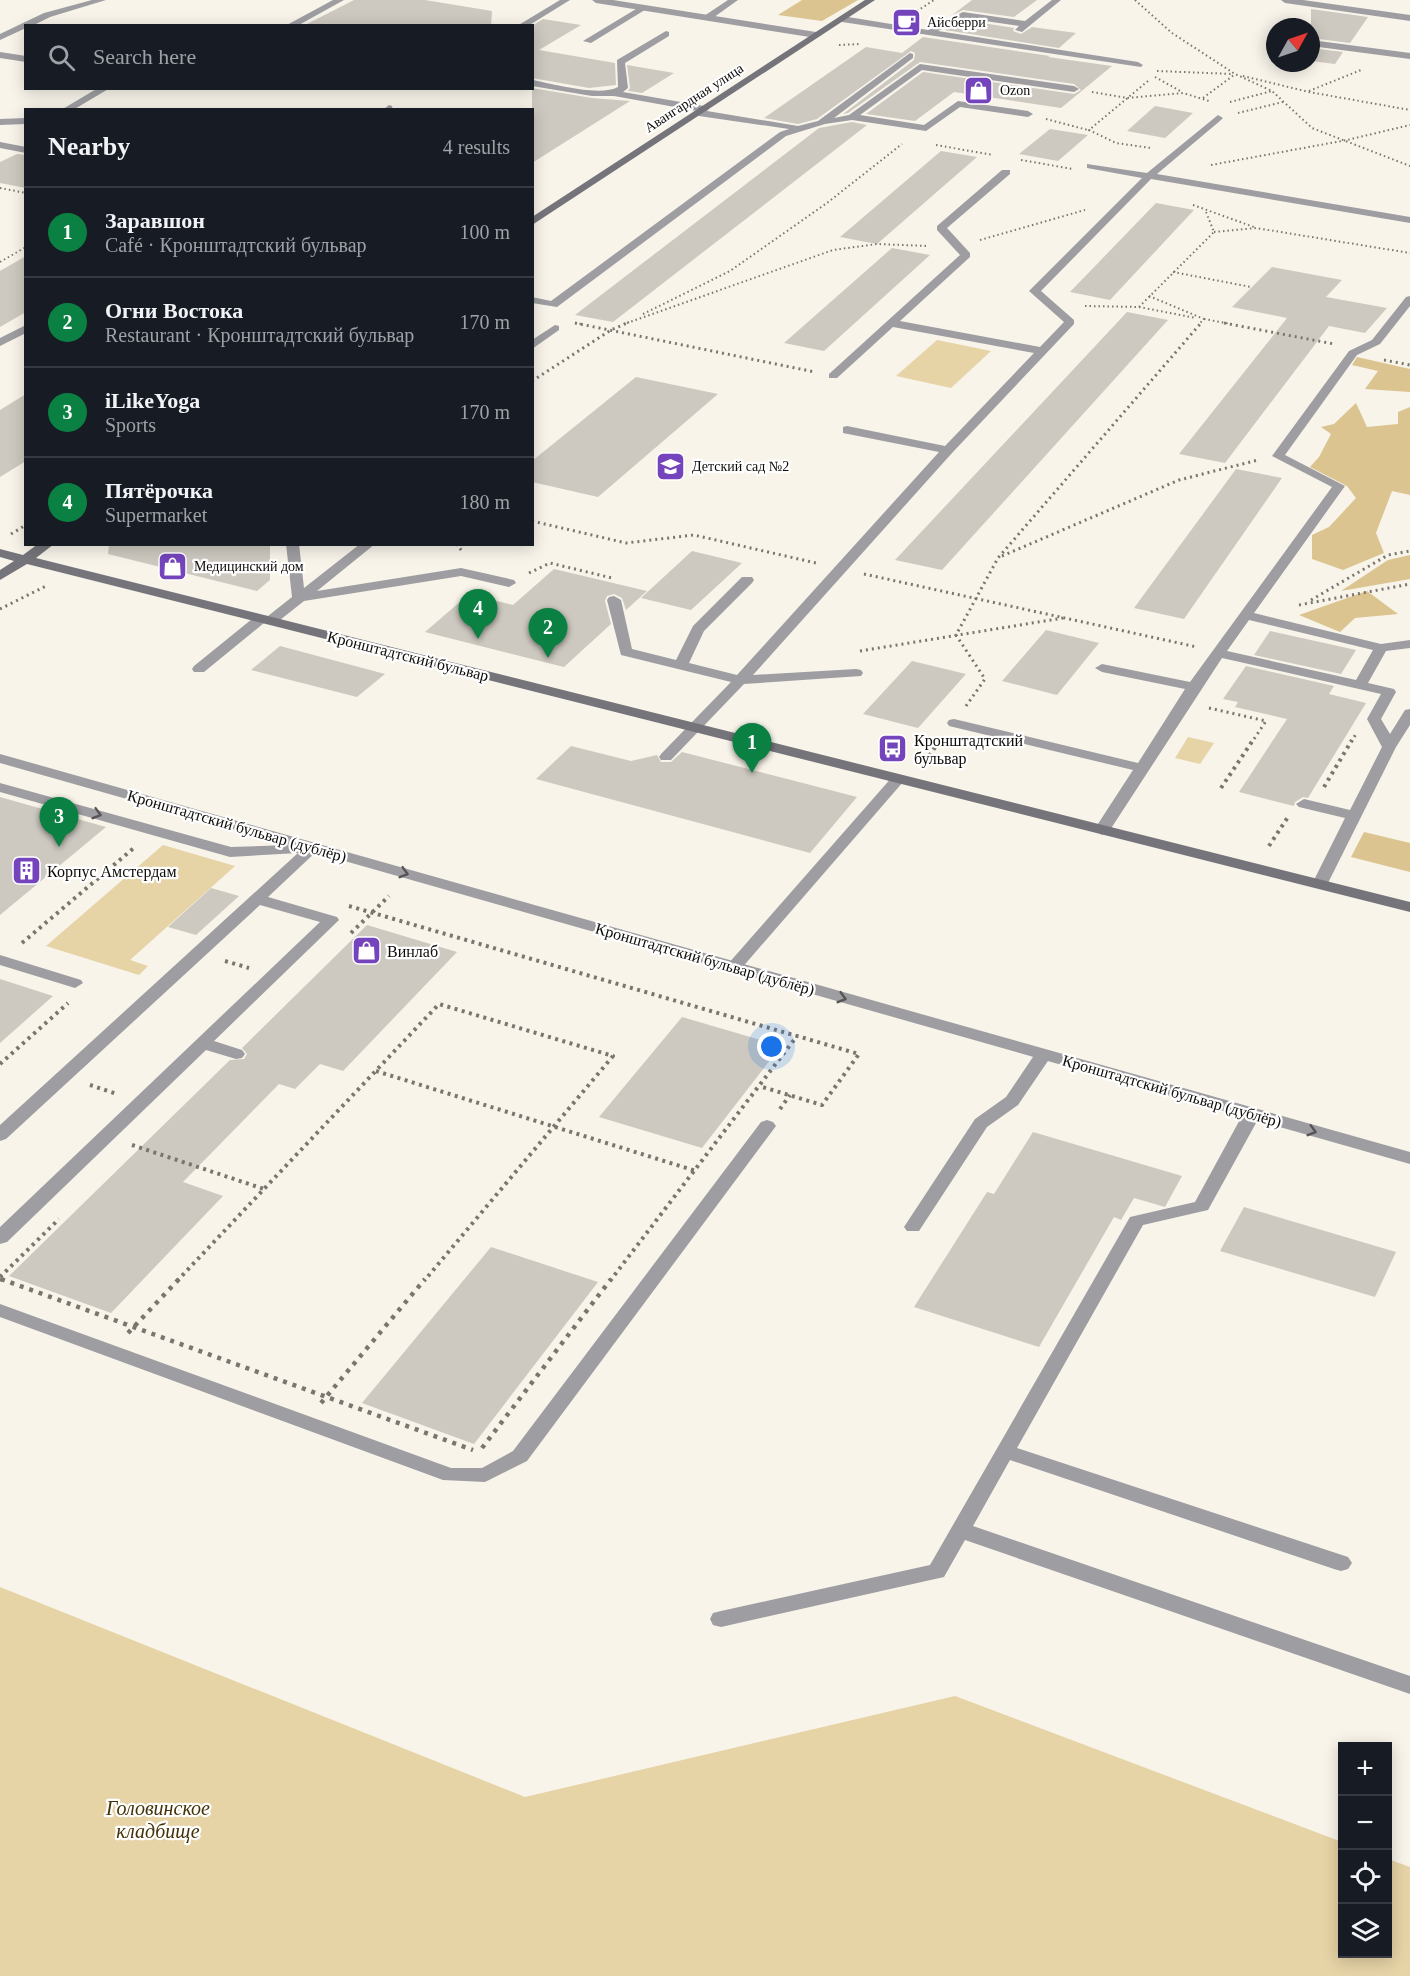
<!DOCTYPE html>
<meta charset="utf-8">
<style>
:root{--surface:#171b24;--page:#20242c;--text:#f1f3f6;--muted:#9ea1a6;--line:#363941;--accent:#0b8043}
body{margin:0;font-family:"Times New Roman",serif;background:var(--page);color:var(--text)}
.controls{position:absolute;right:18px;bottom:18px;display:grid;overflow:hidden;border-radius:0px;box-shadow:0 3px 15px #0003}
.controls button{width:54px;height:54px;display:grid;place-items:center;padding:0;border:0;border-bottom:2px solid var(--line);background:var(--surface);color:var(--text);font:30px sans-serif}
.compass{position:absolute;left:1266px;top:18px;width:54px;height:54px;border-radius:50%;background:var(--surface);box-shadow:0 3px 15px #0003;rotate:50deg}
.you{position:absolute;left:772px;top:1047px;width:21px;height:21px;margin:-15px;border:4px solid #fff;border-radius:50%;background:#1a73e8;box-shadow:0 0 0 9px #1a73e833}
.badge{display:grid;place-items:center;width:39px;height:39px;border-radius:50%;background:var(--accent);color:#fff;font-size:20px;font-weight:700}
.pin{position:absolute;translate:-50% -50px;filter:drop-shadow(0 2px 3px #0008)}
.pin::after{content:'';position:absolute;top:32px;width:21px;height:18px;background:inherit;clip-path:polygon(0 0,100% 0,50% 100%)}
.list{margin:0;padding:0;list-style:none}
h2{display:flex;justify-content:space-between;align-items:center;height:78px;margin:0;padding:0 24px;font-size:26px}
h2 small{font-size:20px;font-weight:400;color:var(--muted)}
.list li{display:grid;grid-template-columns:39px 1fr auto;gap:18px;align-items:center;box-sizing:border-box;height:90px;padding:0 24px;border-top:2px solid var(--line)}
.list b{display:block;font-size:22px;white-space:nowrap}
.list p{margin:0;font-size:20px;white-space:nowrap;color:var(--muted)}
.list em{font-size:20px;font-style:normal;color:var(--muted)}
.icon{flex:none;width:33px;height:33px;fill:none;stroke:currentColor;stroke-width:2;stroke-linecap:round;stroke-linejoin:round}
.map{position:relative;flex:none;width:1410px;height:1976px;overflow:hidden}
.search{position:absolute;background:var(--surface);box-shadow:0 3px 15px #0003;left:24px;top:24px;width:510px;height:66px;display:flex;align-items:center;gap:15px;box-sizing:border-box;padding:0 21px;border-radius:0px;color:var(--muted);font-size:22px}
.panel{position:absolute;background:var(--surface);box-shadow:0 3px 15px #0003;left:24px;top:108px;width:510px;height:438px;border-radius:0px}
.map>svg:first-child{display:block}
.green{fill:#e6d3a6}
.forest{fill:#dbc48f}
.building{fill:#cdc9c0}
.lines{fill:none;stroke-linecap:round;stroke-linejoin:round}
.path-far3{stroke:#797670;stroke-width:2;stroke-dasharray:1.5 3;stroke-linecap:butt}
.path-far2{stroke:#797670;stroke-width:3;stroke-dasharray:2 4;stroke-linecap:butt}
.path-far1{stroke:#797670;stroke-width:4;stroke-dasharray:3 4.5;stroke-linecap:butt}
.path{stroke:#797670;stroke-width:4.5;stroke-dasharray:4 6;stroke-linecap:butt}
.service{fill:#9e9da1;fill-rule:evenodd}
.minor{fill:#9e9da1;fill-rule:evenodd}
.tertiary{fill:#9e9da1;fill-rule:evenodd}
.secondary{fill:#75747a;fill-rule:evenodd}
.oneway{stroke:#565455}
.labels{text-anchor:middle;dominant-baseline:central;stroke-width:4.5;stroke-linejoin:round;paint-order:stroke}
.far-poi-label{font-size:14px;fill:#0d0c09;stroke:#fff;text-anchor:start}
.far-street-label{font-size:14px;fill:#0d0c09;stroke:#fff}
.street-label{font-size:16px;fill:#0d0c09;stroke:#fff}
.poi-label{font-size:16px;fill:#0d0c09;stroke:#fff;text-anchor:start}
.near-park-label{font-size:20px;font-style:italic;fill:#423206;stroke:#fff}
</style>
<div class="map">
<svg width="1410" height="1976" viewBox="0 0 1410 1976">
<rect width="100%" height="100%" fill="#f8f4ea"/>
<g class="green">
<polygon points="937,340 991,351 951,388 896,376"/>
<polygon points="1188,737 1214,743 1200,764 1175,758"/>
<polygon points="163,845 235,866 130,960 148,966 139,975 46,946"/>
<polygon points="0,1587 525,1797 955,1696 1342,1842 1342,1954 1388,1954 1388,1859 1410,1867 1410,1976 0,1976"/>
</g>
<g class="forest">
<polygon points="802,0 858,0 822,21 778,15"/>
<polygon points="1357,357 1410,369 1410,392 1365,389 1378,371 1352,365"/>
<polygon points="1356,403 1367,427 1398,424 1398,412 1410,407 1410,495 1392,491 1376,533 1384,553 1343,570 1312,559 1312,535 1329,527 1356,498 1347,486 1310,467 1319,457 1331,434 1321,427 1334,424"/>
<polygon points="1410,555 1410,579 1341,591 1388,560"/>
<polygon points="1367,591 1398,614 1355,618 1340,632 1299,615"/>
<polygon points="1364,832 1410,843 1410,872 1351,857"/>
</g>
<g class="building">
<polygon points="354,0 425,0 492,11 491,26 303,26"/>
<polygon points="972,0 1037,0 1014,17 963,10 951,16"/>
<polygon points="1311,9 1368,17 1350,43 1311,38"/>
<polygon points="543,19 581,25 539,50 615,63 616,85 589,88 532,78 532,26"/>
<polygon points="964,20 1014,28 1013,31 1021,34 1032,27 1076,33 1059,48 945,30"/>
<polygon points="923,37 1050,56 1048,57 1112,66 1061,108 954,92 915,121 866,114 923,72 1074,94 1081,90 1074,84 920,62 848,113 843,114 914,60 915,53 911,51 817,119 798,124 764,118 866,47 902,53"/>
<polygon points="1311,48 1343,52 1335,64 1311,61"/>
<polygon points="627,65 674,73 642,93 628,91 630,88"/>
<polygon points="532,88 592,98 630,101 532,163"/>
<polygon points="1155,106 1193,113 1165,138 1127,131"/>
<polygon points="852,122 867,125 613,322 575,315 819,128"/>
<polygon points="1050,129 1088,135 1058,161 1019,154"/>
<polygon points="941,151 977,157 877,244 840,237"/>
<polygon points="17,154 26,155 26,188 0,183 0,162"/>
<polygon points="1156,203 1194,210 1110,300 1070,292"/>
<polygon points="892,248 930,255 824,351 784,343"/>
<polygon points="26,256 26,312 0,327 0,271"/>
<polygon points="1272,267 1342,280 1326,297 1387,308 1365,333 1329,326 1225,463 1179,454 1287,318 1232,307"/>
<polygon points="1127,312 1168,320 942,570 895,560"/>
<polygon points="636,377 718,394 598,497 532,482 532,461"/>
<polygon points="26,394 26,461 0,477 0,410"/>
<polygon points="1236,469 1282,478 1184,619 1134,608"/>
<polygon points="109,544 270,544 270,580 257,591 108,554"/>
<polygon points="692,551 742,563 691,610 641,598"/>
<polygon points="554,569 647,591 626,610 622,598 614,594 607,596 605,601 611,624 564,667 425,632 469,594 513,605"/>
<polygon points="1046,630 1099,643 1057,695 1002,681"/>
<polygon points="1270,631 1356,650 1341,674 1254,655"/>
<polygon points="280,646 385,674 357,697 251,670"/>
<polygon points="912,661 966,674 918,728 863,714"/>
<polygon points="1246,666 1334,686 1329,694 1366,703 1308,798 1303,797 1295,802 1294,806 1239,792 1287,719 1235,707 1238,702 1223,699"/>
<polygon points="571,746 631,761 657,755 661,762 671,762 682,752 857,797 810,853 536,779"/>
<polygon points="0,797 106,827 0,915"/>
<polygon points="211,888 239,896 196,935 168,927"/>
<polygon points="367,925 457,952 343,1071 320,1064 295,1089 279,1084 183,1182 223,1196 111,1313 9,1276 230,1060 244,1059 247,1054 242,1048"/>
<polygon points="0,979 53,996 0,1043"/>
<polygon points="682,1017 781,1046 702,1148 599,1117"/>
<polygon points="1033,1132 1182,1176 1165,1207 1134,1198 1121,1220 1114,1217 1039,1347 914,1307 987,1192 994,1194"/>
<polygon points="1244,1207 1396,1252 1375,1297 1220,1251"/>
<polygon points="491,1247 598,1282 474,1444 362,1403"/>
</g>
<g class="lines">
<g class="path-far3">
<polyline points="1135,0 1172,33 1235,74 1272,91 1312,128 1410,166"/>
<polyline points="917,11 934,0"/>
<polyline points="839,45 861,44"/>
<polyline points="1157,71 1233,74"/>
<polyline points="1243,76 1309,92 1410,110"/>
<polyline points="1155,77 1182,92"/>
<polyline points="1148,81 1089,130 1116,143 1151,148"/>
<polyline points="1309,91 1361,70"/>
<polyline points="1092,92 1127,98 1183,93 1209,101"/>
<polyline points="1203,98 1234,75"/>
<polyline points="1230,102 1272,91"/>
<polyline points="1238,113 1283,102"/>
<polyline points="1046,119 1088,130"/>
<polyline points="936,145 993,155"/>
<polyline points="1021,160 1073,169"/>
<polyline points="1211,165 1347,140 1410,125"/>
<polyline points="0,188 26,193"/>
<polyline points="1193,205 1254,227"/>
<polyline points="1214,232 1256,228 1410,253"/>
<polyline points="980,240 1085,210"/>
<polyline points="0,262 26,247"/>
<polyline points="1173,272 1251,287"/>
<polyline points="1149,296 1204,319 1199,324"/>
<polyline points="1085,306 1139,307 1196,318"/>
<polyline points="1139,307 1214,232 1206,212"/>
<polyline points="643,314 730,271 827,203 902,144"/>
<polyline points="1204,319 1231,324"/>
<polyline points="575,323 581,324"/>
<polyline points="627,323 833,250 877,244 928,246"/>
<polyline points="624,324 629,322"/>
</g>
<g class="path-far2">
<polyline points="575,323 815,372"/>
<polyline points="1224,323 1334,344"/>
<polyline points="1384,360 1410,365"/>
<polyline points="532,381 611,330 627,323"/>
<polyline points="532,521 626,543 694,535 816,563"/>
<polyline points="11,534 26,525"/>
<polyline points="456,544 462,551"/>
<polyline points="1002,556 1179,480 1258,460"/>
<polyline points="529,573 550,563 612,578"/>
<polyline points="864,574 1197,647"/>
<polyline points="1311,600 1388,555 1410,551"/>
<polyline points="1299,605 1410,584"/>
<polyline points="0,609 48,585"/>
<polyline points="860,651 1063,618"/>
<polyline points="966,706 985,679 956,635 998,558 1201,323"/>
<polyline points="1209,708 1266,721 1252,742"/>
<polyline points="939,742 942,738"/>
<polyline points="1351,742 1356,734"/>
</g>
<g class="path-far1">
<polyline points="925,762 940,740"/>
<polyline points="1324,787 1352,740"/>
<polyline points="1221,788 1253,740"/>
<polyline points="1269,846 1288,817"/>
<polyline points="349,906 859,1054 822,1105 759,1086"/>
<polyline points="351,933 389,896"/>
<polyline points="22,943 135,847"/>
<polyline points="225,961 249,968"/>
<polyline points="0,1064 68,1003"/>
<polyline points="376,1071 696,1171"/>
<polyline points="90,1085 117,1094"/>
<polyline points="780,1109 790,1095"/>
<polyline points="132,1145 264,1189"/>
<polyline points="0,1277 59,1219"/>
<polyline points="0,1279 5,1281"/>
<polyline points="177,1281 439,1004 613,1056 424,1281"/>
<polyline points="610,1281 797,1036"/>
</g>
<g class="path">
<polyline points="1,1279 473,1450"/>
<polyline points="128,1333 179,1279"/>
<polyline points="321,1403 425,1279"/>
<polyline points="482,1448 611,1279"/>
</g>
<g class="service">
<polygon points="92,0 106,0 50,17 32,26 26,26 26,28 0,40 0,34 44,13"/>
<polygon points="333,0 344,0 297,26 285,26"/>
<polygon points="560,0 570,0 528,26 517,26"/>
<polygon points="728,0 738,0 710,20 704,20 704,16"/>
<polygon points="1052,0 1061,0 1022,32 1015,30 1019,26 964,18 938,31 1138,62 1143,65 1141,67 842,22 838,19 842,16 928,30 963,12 1025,21"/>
<polygon points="1281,0 1303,0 1410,15 1410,21 1285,3"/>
<polygon points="641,6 648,8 591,43 583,41"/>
<path d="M666 31 669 32V36L625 63 628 88 623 92 704 106 709 109 707 111 798 126 818 121 910 53 913 54V58L834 118 849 115 920 64 1074 86 1079 89 1074 92 922 70 860 115 924 125 958 101 1028 111 1033 114 1028 117 960 107 926 131 852 120 825 124 786 136 557 307 532 303V297L551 301 780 132 789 129 699 116 694 113 697 111 614 96H592L532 86V80C554 84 600 97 618 87L617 60Z"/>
<polygon points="1311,40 1410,53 1410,59 1311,46"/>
<polygon points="0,52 26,56 26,62 0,58"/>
<polygon points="98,88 110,88 73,110 61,110"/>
<polygon points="389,105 392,106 393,110 383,110"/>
<polygon points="1218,115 1223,118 1221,120 1157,174 1410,217 1410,223 1151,179 1041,291 1074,320 1074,324 952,453 753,675 856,669 861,670 863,673 861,676 744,684 671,760 661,760 659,757 661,754 731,682 621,655 607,600 609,597 614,596 621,600 632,649 676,660 693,626 742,577 752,577 754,580 752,583 704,631 689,663 737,675 939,452 843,433 843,427 847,426 945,446 1034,353 893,327 837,378 829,378 829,374 960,255 937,230 937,226 1002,170 1010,170 1010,174 947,228 970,253 970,257 900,321 1040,347 1064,322 1029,291 1142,178 1087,168 1087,164 1147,173"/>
<polygon points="26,118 26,124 0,125 0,119"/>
<polygon points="0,142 26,147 26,153 0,148"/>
<path d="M1410 296V306L1380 344 1357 355 1285 455 1345 486 1254 613 1381 644 1410 640V648L1386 651 1368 683 1394 689 1396 692 1381 719 1390 734 1405 710 1410 709V725L1396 747 1326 887 1320 889 1312 884 1345 818 1299 807 1296 804 1304 799 1350 810 1382 747 1367 719 1381 694 1222 658 1110 830 1102 835 1094 830 1133 770 949 726 947 723 949 720 954 719 1138 763 1185 689 1102 672 1095 668 1102 664 1190 682 1332 487 1272 456 1349 351 1372 340 1406 297ZM1249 620 1373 650 1356 680 1227 651Z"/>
<polygon points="26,325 26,333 0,346 0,338"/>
<polygon points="555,325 559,326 559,330 532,349 532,340"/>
<polygon points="286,544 299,544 304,588 360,544 375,544 317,591 461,568 514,580 516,583 509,587 461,576 304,601 275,624 264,623 204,672 194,672 192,669 194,666 257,615 268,616 292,597"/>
<polygon points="898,775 903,776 905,779 903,782 740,970 728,970 726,967 728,964 893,776"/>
<polygon points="0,783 231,847 318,844 321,847 318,850 268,897 337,917 339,920 214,1041 242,1050 245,1054 242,1058 236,1059 206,1050 7,1242 0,1244 0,1227 320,922 260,905 6,1139 0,1141 0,1125 298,853 230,857 0,792"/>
<polygon points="0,955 81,980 83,983 75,988 0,965"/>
<polygon points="1043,1050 1049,1051 1052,1055 1018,1105 987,1127 919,1231 907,1231 904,1227 975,1119 1006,1097 1037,1051"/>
<polygon points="1252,1109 1258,1110 1261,1114 1208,1210 1143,1225 1017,1448 1348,1557 1352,1563 1348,1569 1341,1571 1334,1569 1010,1460 973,1526 1410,1676 1410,1694 965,1540 944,1577 721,1627 713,1625 710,1619 713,1613 721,1611 930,1565 1130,1217 1195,1202 1243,1114 1246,1110"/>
<polygon points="767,1120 773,1122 776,1126 773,1130 527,1461 485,1482 443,1480 0,1317 0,1304 451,1468 482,1468 513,1451 761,1122"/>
</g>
<polygon class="minor" points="592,0 613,0 816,32 821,35 816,38 596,3"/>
<polygon class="tertiary" points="0,754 1410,1152 1410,1164 0,763"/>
<g class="secondary">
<polygon points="865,0 875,0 532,225 532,217"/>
<polygon points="38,544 54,544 36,558 1410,902 1410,912 27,564 0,580 0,570 14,561 0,557 0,549 23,555"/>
</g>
</g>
<defs><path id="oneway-chevron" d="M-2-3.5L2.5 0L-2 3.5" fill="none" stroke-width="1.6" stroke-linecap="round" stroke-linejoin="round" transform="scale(1.5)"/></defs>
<g class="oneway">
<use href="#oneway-chevron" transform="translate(97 814) rotate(16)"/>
<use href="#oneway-chevron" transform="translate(404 873) rotate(16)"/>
<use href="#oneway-chevron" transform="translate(842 998) rotate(16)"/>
<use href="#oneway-chevron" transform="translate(1312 1131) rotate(16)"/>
</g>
<defs>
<symbol id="cafe-square" viewBox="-11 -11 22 22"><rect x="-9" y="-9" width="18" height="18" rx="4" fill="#7444bc" stroke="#fff"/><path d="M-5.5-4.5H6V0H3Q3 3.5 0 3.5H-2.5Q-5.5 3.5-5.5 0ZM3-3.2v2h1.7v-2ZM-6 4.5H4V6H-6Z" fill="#fff"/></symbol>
<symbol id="shop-square" viewBox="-11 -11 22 22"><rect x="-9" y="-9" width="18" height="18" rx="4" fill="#7444bc" stroke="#fff"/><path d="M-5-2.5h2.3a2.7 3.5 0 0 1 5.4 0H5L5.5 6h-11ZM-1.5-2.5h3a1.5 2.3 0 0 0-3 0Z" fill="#fff"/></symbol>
<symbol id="school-square" viewBox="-11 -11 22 22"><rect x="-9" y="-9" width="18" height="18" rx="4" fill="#7444bc" stroke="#fff"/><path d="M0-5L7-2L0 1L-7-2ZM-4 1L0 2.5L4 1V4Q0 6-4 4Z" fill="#fff"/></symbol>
<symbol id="bus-square" viewBox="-11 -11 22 22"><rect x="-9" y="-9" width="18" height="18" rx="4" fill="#7444bc" stroke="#fff"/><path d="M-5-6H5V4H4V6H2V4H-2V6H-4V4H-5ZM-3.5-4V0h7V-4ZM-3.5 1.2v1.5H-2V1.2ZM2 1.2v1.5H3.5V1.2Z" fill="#fff"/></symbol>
<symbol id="building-square" viewBox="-11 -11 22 22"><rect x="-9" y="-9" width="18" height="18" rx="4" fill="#7444bc" stroke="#fff"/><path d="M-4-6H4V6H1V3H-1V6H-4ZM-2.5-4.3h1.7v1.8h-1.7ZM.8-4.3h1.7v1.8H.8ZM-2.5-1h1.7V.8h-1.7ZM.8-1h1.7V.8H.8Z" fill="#fff"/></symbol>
</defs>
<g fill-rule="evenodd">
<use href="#cafe-square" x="890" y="6" width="33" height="33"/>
<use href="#shop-square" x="962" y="74" width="33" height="33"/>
<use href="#school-square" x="654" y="450" width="33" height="33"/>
<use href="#shop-square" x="156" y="550" width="33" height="33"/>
<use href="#bus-square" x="876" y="732" width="33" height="33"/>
<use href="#building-square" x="10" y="854" width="33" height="33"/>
<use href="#shop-square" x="350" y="934" width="33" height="33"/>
</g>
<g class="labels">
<g class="far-poi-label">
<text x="927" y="22">Айсберри</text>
<text x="1000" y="90">Ozon</text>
<text x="692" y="466">Детский сад №2</text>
<text x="194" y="566">Медицинский дом</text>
</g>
<g class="far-street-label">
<text transform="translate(694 98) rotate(-33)">Авангардная улица</text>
</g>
<g class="street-label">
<text transform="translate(408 656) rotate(14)">Кронштадтский бульвар</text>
<text transform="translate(237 826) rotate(16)">Кронштадтский бульвар (дублёр)</text>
<text transform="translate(705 959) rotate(16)">Кронштадтский бульвар (дублёр)</text>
<text transform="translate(1172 1091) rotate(16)">Кронштадтский бульвар (дублёр)</text>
</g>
<g class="poi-label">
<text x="914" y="740">Кронштадтский<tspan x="914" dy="18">бульвар</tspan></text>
<text x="47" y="871">Корпус Амстердам</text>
<text x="387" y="951">Винлаб</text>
</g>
<g class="near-park-label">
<text x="158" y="1808">Головинское<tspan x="158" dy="23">кладбище</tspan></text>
</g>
</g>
</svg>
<div class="controls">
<button>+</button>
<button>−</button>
<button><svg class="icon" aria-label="locate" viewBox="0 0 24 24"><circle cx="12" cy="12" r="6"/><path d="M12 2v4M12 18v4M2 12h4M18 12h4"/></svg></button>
<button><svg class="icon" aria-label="layers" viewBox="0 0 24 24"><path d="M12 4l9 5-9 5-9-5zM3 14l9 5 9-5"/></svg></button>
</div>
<svg class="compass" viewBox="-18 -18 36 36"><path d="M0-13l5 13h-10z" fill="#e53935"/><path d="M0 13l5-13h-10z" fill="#9ea1a6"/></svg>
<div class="you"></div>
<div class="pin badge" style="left:752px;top:773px">1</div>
<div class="pin badge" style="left:548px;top:658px">2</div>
<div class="pin badge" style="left:59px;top:847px">3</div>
<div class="pin badge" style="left:478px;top:639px">4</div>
<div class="search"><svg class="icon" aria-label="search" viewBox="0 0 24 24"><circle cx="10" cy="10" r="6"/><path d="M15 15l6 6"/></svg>Search here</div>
<section class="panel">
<h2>Nearby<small>4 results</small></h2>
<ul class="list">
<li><span class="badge">1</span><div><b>Заравшон</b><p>Café · Кронштадтский бульвар</p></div><em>100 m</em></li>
<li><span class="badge">2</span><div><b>Огни Востока</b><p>Restaurant · Кронштадтский бульвар</p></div><em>170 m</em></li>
<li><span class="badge">3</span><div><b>iLikeYoga</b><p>Sports</p></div><em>170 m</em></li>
<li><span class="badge">4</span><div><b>Пятёрочка</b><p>Supermarket</p></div><em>180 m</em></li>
</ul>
</section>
</div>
